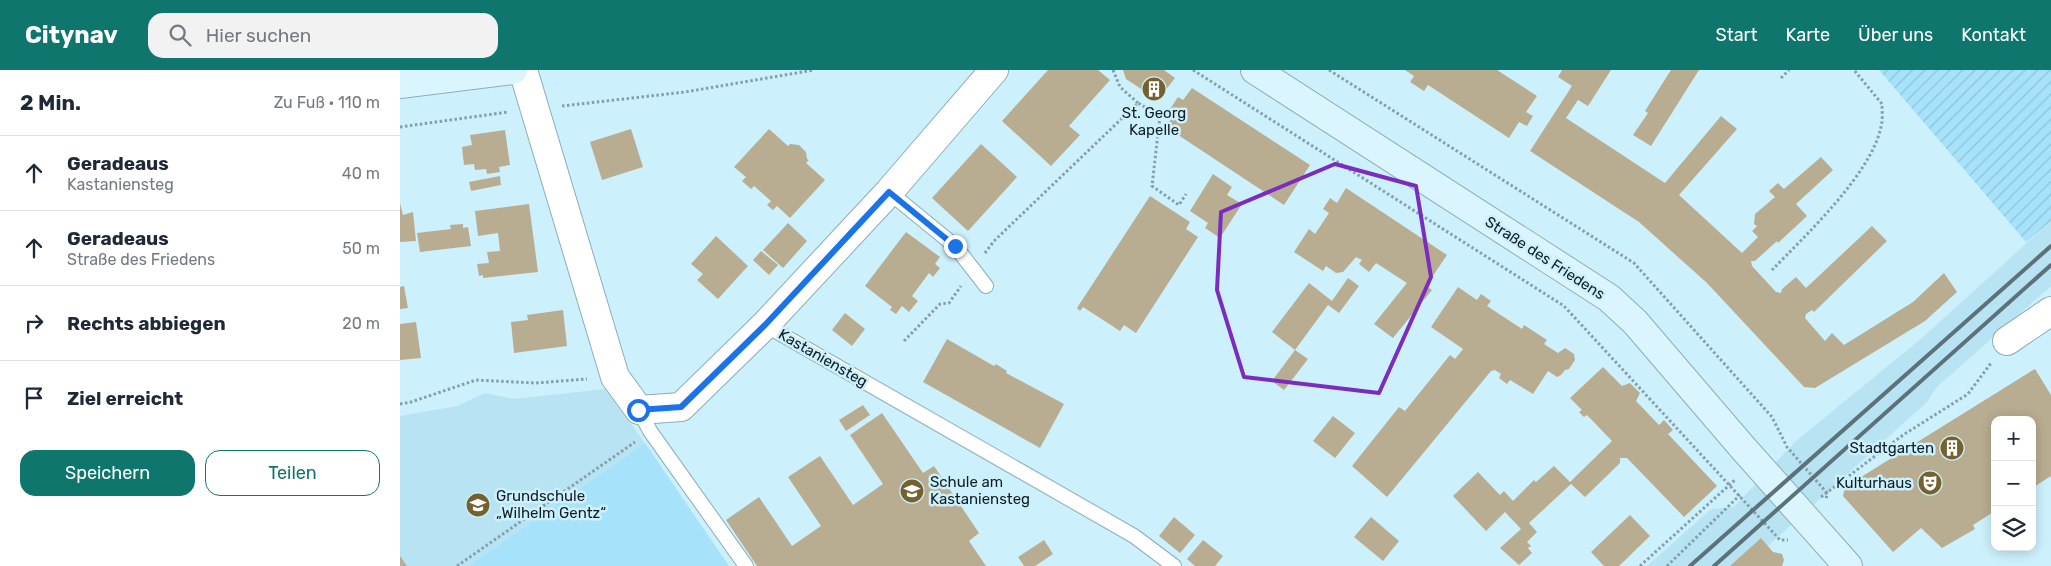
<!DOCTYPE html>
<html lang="de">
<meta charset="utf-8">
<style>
:root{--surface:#fff;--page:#f2f2f3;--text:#1f2937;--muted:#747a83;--line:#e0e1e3;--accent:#0f766e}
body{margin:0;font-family:Rubik,sans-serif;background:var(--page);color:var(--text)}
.controls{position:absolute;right:15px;bottom:15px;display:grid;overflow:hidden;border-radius:10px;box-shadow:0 2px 12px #0003}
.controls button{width:45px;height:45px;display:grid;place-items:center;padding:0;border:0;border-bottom:1px solid var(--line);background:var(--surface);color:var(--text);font:25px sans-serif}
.stop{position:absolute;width:15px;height:15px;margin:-11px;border:4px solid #1a73e8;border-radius:50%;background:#fff}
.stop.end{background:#1a73e8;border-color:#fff;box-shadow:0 1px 5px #0008}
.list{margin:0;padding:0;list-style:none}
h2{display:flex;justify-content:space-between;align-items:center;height:65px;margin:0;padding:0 20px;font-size:21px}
h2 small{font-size:16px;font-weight:400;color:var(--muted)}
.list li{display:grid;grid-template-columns:32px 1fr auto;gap:15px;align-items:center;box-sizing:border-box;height:75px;padding:0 20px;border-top:1px solid var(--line)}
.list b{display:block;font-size:19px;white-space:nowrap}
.list p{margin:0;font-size:16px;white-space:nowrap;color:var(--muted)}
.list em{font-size:16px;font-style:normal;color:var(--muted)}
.actions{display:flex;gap:10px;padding:15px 20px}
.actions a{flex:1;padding:11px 0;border:1px solid var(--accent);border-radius:15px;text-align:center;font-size:18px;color:var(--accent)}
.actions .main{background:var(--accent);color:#fff}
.icon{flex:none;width:28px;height:28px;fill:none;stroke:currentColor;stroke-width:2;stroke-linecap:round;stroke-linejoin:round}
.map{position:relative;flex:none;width:1651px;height:496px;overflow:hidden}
header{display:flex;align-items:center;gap:30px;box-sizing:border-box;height:70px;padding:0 25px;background:var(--accent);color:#fff}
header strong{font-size:24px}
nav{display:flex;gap:28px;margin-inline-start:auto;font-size:18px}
.search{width:350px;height:45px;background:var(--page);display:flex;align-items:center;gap:12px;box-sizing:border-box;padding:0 18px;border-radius:15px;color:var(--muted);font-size:19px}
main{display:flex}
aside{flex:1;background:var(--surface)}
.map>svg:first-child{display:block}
.built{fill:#b8e3f3}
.grass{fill:#a6e3fa}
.garden{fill:url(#garden-furrows)}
.building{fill:#b8ad91}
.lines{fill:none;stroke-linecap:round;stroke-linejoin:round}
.service-casing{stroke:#8cadba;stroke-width:16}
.minor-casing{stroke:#8cadba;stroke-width:30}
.secondary-casing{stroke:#8cadba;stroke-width:30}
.path{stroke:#849fa9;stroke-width:3;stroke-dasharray:2.5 2.5;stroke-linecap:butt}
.service{stroke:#fff;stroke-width:14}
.minor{stroke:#fff;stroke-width:28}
.secondary{stroke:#dbf5fe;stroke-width:28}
.rail{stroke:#5c727a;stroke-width:4}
.route{stroke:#1a73e8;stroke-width:6}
.marked{fill:none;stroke:#7b2cbf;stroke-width:4;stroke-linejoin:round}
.labels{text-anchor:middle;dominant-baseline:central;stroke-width:5;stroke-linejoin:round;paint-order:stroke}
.poi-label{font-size:15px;fill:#111e23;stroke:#cdf0fd;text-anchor:end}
.street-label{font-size:15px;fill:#111e23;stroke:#cdf0fd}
</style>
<header>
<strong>Citynav</strong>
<div class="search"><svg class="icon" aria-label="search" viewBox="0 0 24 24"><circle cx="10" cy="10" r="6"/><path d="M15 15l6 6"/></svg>Hier suchen</div>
<nav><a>Start</a><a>Karte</a><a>Über uns</a><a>Kontakt</a></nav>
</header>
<main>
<aside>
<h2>2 Min.<small>Zu Fuß · 110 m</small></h2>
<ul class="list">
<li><svg class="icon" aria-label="ahead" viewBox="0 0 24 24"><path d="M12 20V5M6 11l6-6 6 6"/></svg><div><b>Geradeaus</b><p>Kastaniensteg</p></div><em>40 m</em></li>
<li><svg class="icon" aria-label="ahead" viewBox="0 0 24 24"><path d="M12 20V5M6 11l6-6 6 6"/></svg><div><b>Geradeaus</b><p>Straße des Friedens</p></div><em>50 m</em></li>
<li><svg class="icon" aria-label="right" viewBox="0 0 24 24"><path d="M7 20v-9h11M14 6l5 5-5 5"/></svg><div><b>Rechts abbiegen</b></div><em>20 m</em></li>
<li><svg class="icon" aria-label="arrive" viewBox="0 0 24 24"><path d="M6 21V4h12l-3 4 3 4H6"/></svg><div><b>Ziel erreicht</b></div></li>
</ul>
<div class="actions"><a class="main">Speichern</a><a>Teilen</a></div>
</aside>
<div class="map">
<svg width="1651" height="496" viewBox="0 0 1651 496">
<defs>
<pattern id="garden-furrows" width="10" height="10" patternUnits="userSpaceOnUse" patternTransform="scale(1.25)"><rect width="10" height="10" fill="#a6e3fa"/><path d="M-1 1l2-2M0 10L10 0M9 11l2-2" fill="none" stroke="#8ec2d6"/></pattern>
</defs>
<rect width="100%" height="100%" fill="#cdf0fd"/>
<g class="built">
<polygon points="1651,151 1651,216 1537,317 1527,332 1346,496 1247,496 1311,439 1334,437 1396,371 1522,268"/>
<polygon points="205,319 245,373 68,496 0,496 0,346 57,336 85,323 114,329"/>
</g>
<polygon class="grass" points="245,373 329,496 68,496"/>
<polygon class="garden" points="1479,0 1651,0 1651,151 1626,172"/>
<g class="building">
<polygon points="648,0 698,0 710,10 669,56 680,65 651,96 602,51"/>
<polygon points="723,0 764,0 775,8 758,30 726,9"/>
<polygon points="1005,0 1097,0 1137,26 1126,42 1133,46 1127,56 1119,52 1109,68 1028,15 1024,21 1010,12 1014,6"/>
<polygon points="1162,0 1211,0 1188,36 1178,30 1166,48 1265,113 1321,46 1337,59 1279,125 1342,183 1358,167 1352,161 1357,156 1354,154 1355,144 1375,127 1369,121 1378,113 1384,119 1421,87 1433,100 1396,134 1407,146 1378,173 1377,171 1355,191 1351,191 1352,196 1376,222 1381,223 1382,219 1396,207 1406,218 1472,156 1487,171 1414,242 1412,240 1406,244 1405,248 1425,271 1432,263 1444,275 1513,232 1544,203 1557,222 1525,251 1415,318 1404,317 1307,213 1239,152 1130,81 1172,16 1158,7"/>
<polygon points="1271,0 1299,0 1251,76 1233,65 1248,43 1245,41"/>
<polygon points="792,18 910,95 884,135 766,57 775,42 770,39 778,27 783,30"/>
<polygon points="231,59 243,97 202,110 190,72"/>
<polygon points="369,59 388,76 390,74 399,75 406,82 407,89 409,90 406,93 425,110 390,148 377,136 373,140 367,135 371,131 354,116 351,119 342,111 346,107 334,97"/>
<polygon points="105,60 110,95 99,97 100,102 87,104 86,99 75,100 74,94 64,95 62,77 72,75 70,65"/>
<polygon points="581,74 617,107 568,161 532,128"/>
<polygon points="813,104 832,117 827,125 842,134 820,168 805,158 808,153 790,141"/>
<polygon points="100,106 101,115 71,121 69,112"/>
<polygon points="946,118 1047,185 1026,216 1032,220 993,268 974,254 1007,213 976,193 969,202 959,194 962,190 956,187 943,202 936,203 926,196 923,201 894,182 909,159 915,164 929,143 923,139 930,128 937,133"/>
<polygon points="750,126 790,152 786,159 798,167 736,263 724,255 720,261 683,237 680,241 677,238"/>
<polygon points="0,133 3,145 13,142 16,171 0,172"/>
<polygon points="129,134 138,202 83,208 83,205 79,206 77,194 89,193 87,182 100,181 98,163 78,166 75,141"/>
<polygon points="388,153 407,171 383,198 363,180"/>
<polygon points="63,154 63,158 68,157 71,176 20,182 17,163 51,159 50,155"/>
<polygon points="506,162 540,187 535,194 540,198 533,207 529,203 512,226 518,231 509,242 502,236 496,244 490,240 492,237 465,216"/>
<polygon points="316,166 348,196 318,229 297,210 303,204 291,194"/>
<polygon points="361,181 378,195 369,205 353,190"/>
<polygon points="948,208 959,216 939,243 928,235 895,280 872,262 909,213 932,231"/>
<polygon points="4,216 8,238 0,239 0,217"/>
<polygon points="1058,217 1077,230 1081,224 1091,231 1087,236 1122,259 1124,255 1147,270 1144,274 1158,283 1165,278 1174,284 1175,290 1169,299 1165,300 1161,305 1157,307 1148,301 1133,324 1110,310 1107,314 1099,308 1101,304 1095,300 1091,301 987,427 952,396 999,337 1005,341 1050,285 1055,289 1063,279 1031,257"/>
<polygon points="163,240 167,276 114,283 111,252 128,250 127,245"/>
<polygon points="445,243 465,259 452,276 432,260"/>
<polygon points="16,252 21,288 0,290 0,254"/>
<polygon points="547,269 594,296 596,294 607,301 606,303 664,334 640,378 523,312"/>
<polygon points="895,280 908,289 884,320 872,311"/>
<polygon points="1203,297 1222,316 1230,313 1240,323 1236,331 1259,355 1264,350 1273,360 1268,364 1317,416 1284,447 1227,388 1220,388 1220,393 1185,427 1171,414 1129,453 1137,462 1127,472 1131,476 1128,478 1132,483 1119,495 1100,478 1121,459 1105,442 1086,461 1053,426 1078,402 1100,425 1104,421 1113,431 1134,410 1136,412 1154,396 1170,412 1212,371 1187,345 1184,347 1179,342 1182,340 1170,328"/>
<polygon points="1635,299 1651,325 1651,406 1632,418 1632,350 1595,350 1595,441 1573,455 1575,459 1542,478 1521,458 1493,482 1443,426 1445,417"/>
<polygon points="463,335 470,345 446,361 439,350"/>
<polygon points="482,343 523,403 534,396 579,463 569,471 586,496 357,496 326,450 359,427 392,476 421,456 388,407 420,386 453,435 483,414 450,365"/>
<polygon points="933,346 955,363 935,388 913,371"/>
<polygon points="1230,445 1250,466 1219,496 1204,496 1191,482"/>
<polygon points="774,447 795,465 780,483 759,466"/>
<polygon points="971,447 999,471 983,491 954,467"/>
<polygon points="1361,468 1373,482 1382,484 1384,490 1382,496 1330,496"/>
<polygon points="644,470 653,484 635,496 624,496 618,487"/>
<polygon points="803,470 823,486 815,496 795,496 787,489"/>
<polygon points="0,486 7,496 0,496"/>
</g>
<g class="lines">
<defs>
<g id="service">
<polyline points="489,122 555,176 586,216"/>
<polyline points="365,255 734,466 774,496"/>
<polyline points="239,340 250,361 346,496"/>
</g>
<g id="minor">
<polyline points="123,0 215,307 239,340 281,337 365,255 489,122 594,0"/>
<polyline points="1607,271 1651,241"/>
</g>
<g id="secondary">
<polyline points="855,0 1209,228 1235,252 1343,378 1448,496"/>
<polyline points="0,14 113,0"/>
</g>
</defs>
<use href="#service" class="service-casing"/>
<use href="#minor" class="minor-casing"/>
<use href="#secondary" class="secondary-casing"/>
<g class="path">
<polyline points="713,0 720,17 738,33"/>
<polyline points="793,0 1164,236 1380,470 1388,470"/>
<polyline points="929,0 1234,193 1372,347 1387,377 1427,423 1426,430"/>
<polyline points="1381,8 1389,0"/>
<polyline points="162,36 285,22 414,0"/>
<polyline points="0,57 108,42"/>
<polyline points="585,183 594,171 738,33 760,46 752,116 779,135 786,124"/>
<path d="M1372 200C1406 165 1471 104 1481 57 1483 50 1482 41 1482 34L1454 0"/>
<polyline points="504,271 540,234 549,233 561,216"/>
<polyline points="0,334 11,332 76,310 136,313 187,309"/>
<polyline points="1421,427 1503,365 1568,324 1591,293"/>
<polyline points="57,496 235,372"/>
<polyline points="1240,496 1336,409"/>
<polyline points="1267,496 1340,425"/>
</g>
<use href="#service" class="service"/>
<use href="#minor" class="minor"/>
<use href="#secondary" class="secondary"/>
<g class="rail">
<polyline points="1290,496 1651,176"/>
<polyline points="1314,496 1651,195"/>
</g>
</g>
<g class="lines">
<polyline class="route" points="238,340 281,337 365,255 489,122 555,176"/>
</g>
<path class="marked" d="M935 94 1016 116 1031 207 979 323 844 307 817 220 821 142Z"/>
<defs>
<symbol id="building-disc" viewBox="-11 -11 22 22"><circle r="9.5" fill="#74612f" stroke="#cdf0fd"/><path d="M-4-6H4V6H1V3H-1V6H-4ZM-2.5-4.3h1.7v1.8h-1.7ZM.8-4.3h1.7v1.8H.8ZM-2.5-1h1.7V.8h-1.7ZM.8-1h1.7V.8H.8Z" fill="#fff"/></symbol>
<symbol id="theatre-disc" viewBox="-11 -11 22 22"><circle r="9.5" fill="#74612f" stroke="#cdf0fd"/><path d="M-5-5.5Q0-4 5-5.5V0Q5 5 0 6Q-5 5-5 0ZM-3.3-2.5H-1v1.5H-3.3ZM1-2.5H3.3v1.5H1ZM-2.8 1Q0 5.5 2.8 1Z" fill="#fff"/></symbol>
<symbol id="school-disc" viewBox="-11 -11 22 22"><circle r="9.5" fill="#74612f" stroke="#cdf0fd"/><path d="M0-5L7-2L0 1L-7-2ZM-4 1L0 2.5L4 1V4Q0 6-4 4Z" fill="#fff"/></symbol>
</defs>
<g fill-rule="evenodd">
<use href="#building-disc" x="740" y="5" width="28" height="28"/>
<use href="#building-disc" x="1538" y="364" width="28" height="28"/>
<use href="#theatre-disc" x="1516" y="399" width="28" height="28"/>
<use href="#school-disc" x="498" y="407" width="28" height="28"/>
<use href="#school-disc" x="64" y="421" width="28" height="28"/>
</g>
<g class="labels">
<g class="poi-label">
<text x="754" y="43" text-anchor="middle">St. Georg<tspan x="754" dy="17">Kapelle</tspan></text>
<text x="1534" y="378">Stadtgarten</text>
<text x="530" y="412" text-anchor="start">Schule am<tspan x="530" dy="17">Kastaniensteg</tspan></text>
<text x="1512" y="413">Kulturhaus</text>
<text x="96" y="426" text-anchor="start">Grundschule<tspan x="96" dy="17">„Wilhelm Gentz“</tspan></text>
</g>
<g class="street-label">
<text transform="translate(1145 188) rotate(33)">Straße des Friedens</text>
<text transform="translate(423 288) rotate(30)">Kastaniensteg</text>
</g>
</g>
</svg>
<div class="controls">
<button>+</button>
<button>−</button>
<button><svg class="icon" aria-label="layers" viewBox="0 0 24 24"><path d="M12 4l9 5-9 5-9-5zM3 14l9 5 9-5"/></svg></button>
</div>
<div class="stop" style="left:238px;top:340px"></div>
<div class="stop end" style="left:555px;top:176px"></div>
</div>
</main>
